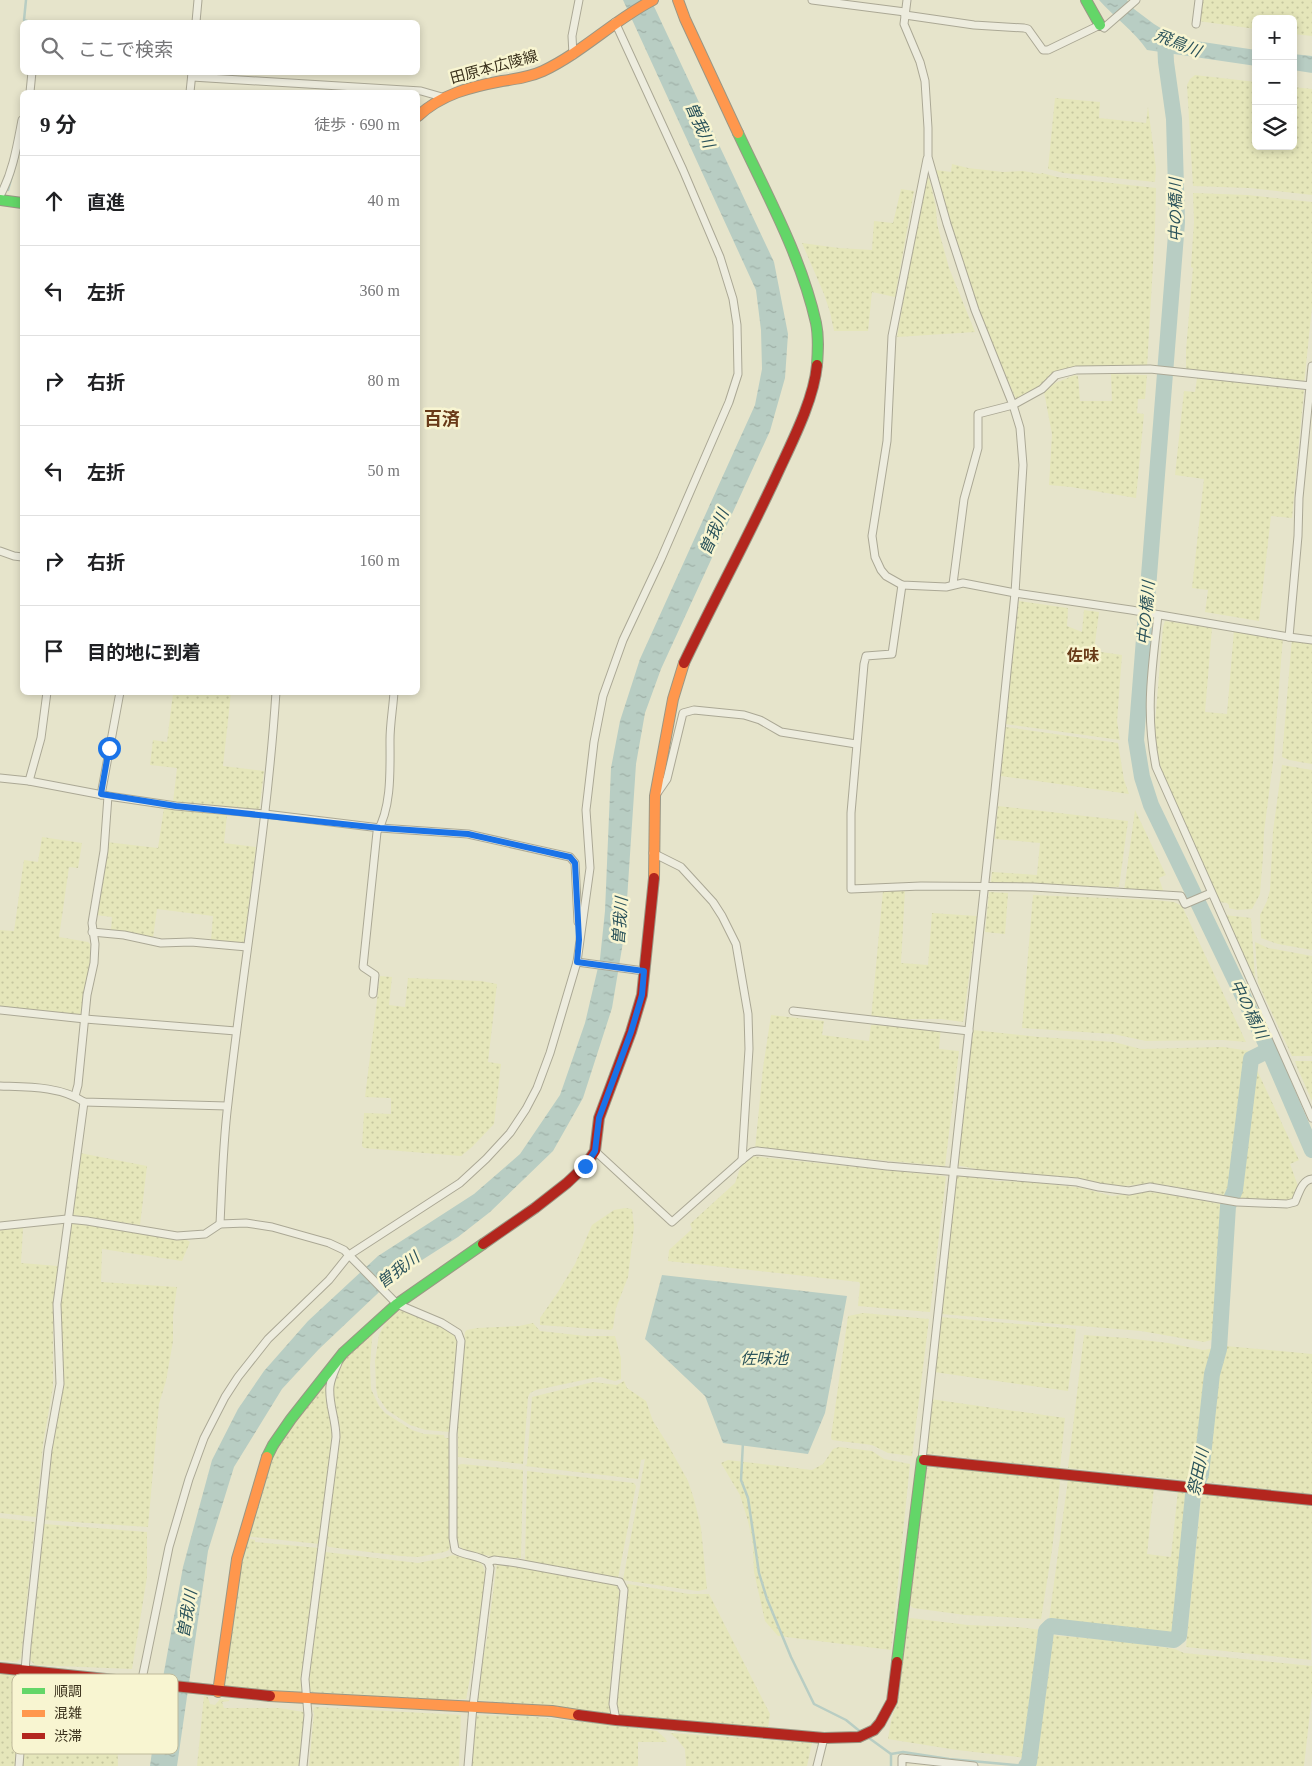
<!DOCTYPE html>
<html lang="ja">
<meta charset="utf-8">
<style>
:root{--surface:#fff;--page:#f6f6f6;--text:#202124;--muted:#757577;--line:#e0e0e0}
body{margin:0;font-family:"Times New Roman","Noto Sans JP",serif;background:var(--page);color:var(--text)}
.controls{position:absolute;right:15px;top:15px;display:grid;overflow:hidden;border-radius:8px;box-shadow:0 2px 8px #0003}
.controls button{width:45px;height:45px;display:grid;place-items:center;padding:0;border:0;border-bottom:1px solid var(--line);background:var(--surface);color:var(--text);font:25px sans-serif}
.stop{position:absolute;width:15px;height:15px;margin:-11px;border:4px solid #1a73e8;border-radius:50%;background:#fff}
.stop.end{background:#1a73e8;border-color:#fff;box-shadow:0 1px 5px #0008}
.list{margin:0;padding:0;list-style:none}
h2{display:flex;justify-content:space-between;align-items:center;height:65px;margin:0;padding:0 20px;font-size:21px}
h2 small{font-size:16px;font-weight:400;color:var(--muted)}
.list li{display:grid;grid-template-columns:32px 1fr auto;gap:15px;align-items:center;box-sizing:border-box;height:90px;padding:0 20px;border-top:1px solid var(--line)}
.list b{display:block;font-size:19px;white-space:nowrap}
.list em{font-size:16px;font-style:normal;color:var(--muted)}
.icon{flex:none;width:28px;height:28px;fill:none;stroke:currentColor;stroke-width:2;stroke-linecap:round;stroke-linejoin:round}
.map{position:relative;flex:none;width:1312px;height:1766px;overflow:hidden}
.search{position:absolute;background:var(--surface);box-shadow:0 2px 8px #0003;left:20px;top:20px;width:400px;height:55px;display:flex;align-items:center;gap:12px;box-sizing:border-box;padding:0 18px;border-radius:8px;color:var(--muted);font-size:19px}
.panel{position:absolute;background:var(--surface);box-shadow:0 2px 8px #0003;left:20px;top:90px;width:400px;height:605px;border-radius:8px}
.map>svg:first-child{display:block}
.farmland{fill:url(#farmland-dots)}
.water{fill:url(#water-ripples)}
.lines{fill:none;stroke-linecap:round;stroke-linejoin:round}
.stream{stroke:#b8cdc3;stroke-width:2.5}
.river{stroke:#b8cdc3;stroke-width:16}
.street-casing{stroke:#aba895;stroke-width:9}
.fast-casing{stroke:#9a9785;stroke-width:12}
.slow-casing{stroke:#9a9785;stroke-width:12}
.jam-casing{stroke:#9a9785;stroke-width:12}
.street{stroke:#edecde;stroke-width:7}
.fast{stroke:#63d668;stroke-width:10}
.slow{stroke:#ff974d;stroke-width:10}
.jam{stroke:#b3261e;stroke-width:10}
.route{stroke:#1a73e8;stroke-width:6}
.labels{text-anchor:middle;dominant-baseline:central;stroke-width:5;stroke-linejoin:round;paint-order:stroke}
.street-label{font-size:15px;fill:#3a311c;stroke:#f8f5d1}
.water-label{font-size:16px;font-style:italic;fill:#2b535b;stroke:#f8f5d1}
.neighbourhood-label{font-size:16px;font-weight:bold;fill:#693b19;stroke:#f8f5d1}
.quarter-label{font-size:18px;font-weight:bold;fill:#693b19;stroke:#f8f5d1}
.key{fill:#f8f5d1;stroke:#bfba9b;stroke-width:1}
.key-label{font-size:14px;fill:#3a311c}
</style>
<div class="map">
<svg width="1312" height="1766" viewBox="0 0 1312 1766">
<defs>
<pattern id="farmland-dots" width="8" height="8" patternUnits="userSpaceOnUse" patternTransform="scale(1.25)"><rect width="8" height="8" fill="#e5e6ba"/><path d="M2 2h.1M6 6h.1" fill="none" stroke="#c5c69f" stroke-width="1.8" stroke-linecap="round"/></pattern>
<pattern id="water-ripples" width="26" height="14" patternUnits="userSpaceOnUse" patternTransform="scale(1.25)"><rect width="26" height="14" fill="#b8cdc3"/><path d="M2 4q2-2 4 0t4 0M15 11q2-2 4 0t4 0" fill="none" stroke="#9fb0a7"/></pattern>
</defs>
<rect width="100%" height="100%" fill="#e6e4cb"/>
<g class="farmland">
<polygon points="1203,0 1312,0 1312,36 1293,34 1293,19 1256,19 1256,29 1198,21"/>
<polygon points="1195,75 1256,82 1256,146 1293,146 1293,87 1312,89 1312,195 1250,188 1193,186 1187,85 1190,79"/>
<polygon points="1055,98 1100,102 1099,118 1146,123 1148,107 1156,168 1155,182 1064,173 1048,169"/>
<polygon points="952,164 968,168 1003,172 1023,171 1040,174 1042,173 1057,177 1156,188 1155,230 1147,367 1086,367 1051,377 1033,392 1016,399 962,275 954,252 936,170 951,172"/>
<polygon points="927,177 929,178 936,207 937,224 949,268 975,332 897,337 923,188"/>
<polygon points="901,189 914,191 895,297 872,292 868,331 834,331 830,312 824,294 802,243 839,248 872,250 874,221 893,223"/>
<polygon points="1193,193 1248,195 1312,202 1312,307 1304,384 1186,370 1186,350 1193,268 1191,267 1194,222"/>
<polygon points="1111,374 1147,375 1145,399 1138,399 1137,413 1144,414 1136,498 1071,487 1049,485 1052,434 1044,392 1055,383 1075,375 1078,376 1080,401 1112,401"/>
<polygon points="1197,378 1304,390 1292,518 1271,516 1259,621 1205,612 1208,590 1192,588 1204,479 1175,475 1184,391 1195,392"/>
<polygon points="1019,601 1068,608 1067,626 1082,632 1084,610 1099,612 1094,651 1122,655 1117,721 1120,740 1005,724"/>
<polygon points="1165,621 1212,628 1205,712 1227,714 1234,630 1283,637 1273,762 1264,832 1263,856 1260,894 1252,909 1237,910 1229,908 1229,905 1227,903 1220,902 1170,796 1162,775 1154,735 1163,627"/>
<polygon points="1292,638 1312,640 1312,764 1289,760 1282,757"/>
<polygon points="173,693 231,693 223,766 264,771 259,811 173,802 177,768 150,765 153,740 167,742"/>
<polygon points="1005,727 1118,743 1124,780 1129,794 1001,776"/>
<polygon points="1282,765 1312,770 1312,950 1278,944 1261,938 1260,915 1267,901 1270,890 1273,831"/>
<polygon points="998,806 1128,821 1119,887 1105,887 991,882 992,872 1037,875 1040,843 995,839"/>
<polygon points="164,808 227,815 224,843 256,847 244,943 211,940 213,916 157,909 153,938 111,930 112,917 96,915 106,842 158,848"/>
<polygon points="1135,810 1166,875 1159,878 1164,893 1124,891"/>
<polygon points="42,837 82,843 78,868 69,867 59,937 88,942 90,944 90,963 84,992 81,1015 0,1007 0,930 14,931 24,860 38,862"/>
<polygon points="905,890 901,963 928,965 932,913 977,916 963,1022 941,1019 871,1019 883,891"/>
<polygon points="989,892 1008,893 1005,934 985,932"/>
<polygon points="1033,895 1155,900 1174,902 1182,906 1246,1042 1223,1040 1146,1041 1113,1034 1022,1028"/>
<polygon points="1225,915 1251,918 1255,979 1253,978"/>
<polygon points="1255,942 1268,948 1312,956 1312,1056 1292,1056 1258,983"/>
<polygon points="380,976 392,977 389,1005 405,1007 408,978 481,981 497,984 488,1062 501,1064 494,1124 472,1147 461,1156 364,1148 362,1146 364,1113 391,1114 391,1098 365,1097"/>
<polygon points="771,1015 824,1021 822,1035 869,1041 871,1025 941,1027 939,1049 959,1051 945,1166 755,1149 763,1068"/>
<polygon points="973,1030 1039,1037 1114,1042 1141,1049 1223,1047 1250,1051 1251,1057 1247,1059 1236,1166 1229,1196 1165,1185 1144,1184 1113,1187 1077,1179 1041,1175 997,1173 956,1165"/>
<polygon points="1295,1061 1312,1061 1312,1101 1297,1067"/>
<polygon points="1255,1066 1299,1160 1290,1164 1298,1186 1294,1197 1289,1200 1237,1198 1244,1165"/>
<polygon points="80,1153 147,1166 140,1225 73,1215 71,1212"/>
<polygon points="751,1156 944,1176 946,1177 930,1312 858,1306 860,1284 859,1282 668,1261 669,1250 692,1229 690,1224 735,1183 743,1160"/>
<polygon points="957,1174 997,1181 1034,1182 1082,1188 1112,1196 1143,1192 1162,1193 1226,1205 1218,1338 1204,1342 1141,1331 941,1314"/>
<polygon points="625,1208 632,1209 634,1227 628,1277 616,1308 613,1328 611,1330 540,1325 540,1318 558,1292 575,1264 592,1225 614,1210"/>
<polygon points="71,1223 187,1240 190,1242 182,1261 102,1249 101,1282 177,1287 173,1316 173,1341 166,1381 159,1404 148,1527 45,1520 53,1444 63,1385 61,1302"/>
<polygon points="23,1228 21,1263 58,1266 53,1302 53,1387 43,1444 36,1517 0,1513 0,1230"/>
<polygon points="401,1310 411,1313 445,1328 453,1334 457,1339 457,1350 451,1432 426,1430 410,1425 387,1410 378,1397 376,1388 375,1361 379,1335 388,1317"/>
<polygon points="863,1313 929,1319 912,1456 888,1453 872,1445 832,1440 831,1437 848,1316"/>
<polygon points="940,1317 1076,1329 1068,1391 934,1372"/>
<polygon points="533,1323 540,1331 586,1336 615,1336 621,1358 621,1379 615,1381 600,1377 593,1378 536,1390 530,1393 528,1397 523,1464 458,1457 458,1413 465,1332 467,1330 477,1328 519,1326"/>
<polygon points="376,1327 372,1338 370,1366 371,1389 379,1406 385,1413 412,1430 424,1434 444,1435 445,1438 450,1438 450,1546 449,1550 444,1552 418,1557 401,1556 329,1547 326,1544 340,1432 338,1419 333,1398 333,1386 344,1357"/>
<polygon points="1084,1335 1126,1338 1168,1343 1203,1350 1217,1348 1209,1381 1197,1477 1195,1481 1068,1468"/>
<polygon points="1226,1346 1312,1354 1312,1494 1204,1482 1217,1381"/>
<polygon points="330,1376 329,1411 334,1428 319,1544 245,1536 254,1479 262,1461"/>
<polygon points="624,1381 627,1388 646,1401 653,1421 667,1443 688,1481 694,1499 701,1528 707,1589 698,1591 683,1589 623,1580 645,1459 641,1460 638,1479 525,1466 527,1464 532,1397 593,1382 617,1385"/>
<polygon points="930,1399 1065,1418 1060,1468 922,1453"/>
<polygon points="839,1447 872,1451 884,1459 910,1464 891,1650 778,1636 765,1621 754,1572 753,1544 748,1521 740,1495 721,1463 728,1460 812,1470 823,1464 833,1449"/>
<polygon points="462,1464 523,1470 521,1558 503,1558 467,1552 459,1546 456,1540 455,1522 458,1465"/>
<polygon points="932,1466 1059,1478 1060,1483 1052,1550 1041,1619 965,1615 913,1608 910,1605 917,1521 924,1470"/>
<polygon points="527,1471 634,1483 636,1486 618,1578 525,1561"/>
<polygon points="1068,1479 1154,1488 1147,1554 1171,1557 1178,1490 1191,1492 1176,1633 1049,1620"/>
<polygon points="1205,1493 1312,1505 1311,1660 1186,1647 1200,1507 1201,1499"/>
<polygon points="0,1518 35,1522 21,1658 17,1662 0,1660"/>
<polygon points="44,1524 147,1532 147,1577 132,1669 35,1665 30,1660"/>
<polygon points="244,1538 255,1540 255,1542 319,1548 303,1694 223,1689"/>
<polygon points="325,1552 418,1563 444,1558 453,1555 479,1561 483,1566 486,1576 476,1647 466,1699 423,1700 310,1692 307,1679"/>
<polygon points="497,1563 613,1583 617,1586 620,1594 610,1689 610,1713 475,1700 487,1638"/>
<polygon points="628,1584 689,1594 709,1594 770,1714 768,1729 619,1715 615,1706 627,1589 626,1587"/>
<polygon points="910,1618 968,1625 1018,1627 1042,1630 1026,1758 957,1750 888,1739 891,1721 899,1695 907,1620"/>
<polygon points="1051,1635 1129,1642 1175,1649 1184,1653 1312,1666 1312,1694 1304,1766 1034,1766"/>
<polygon points="0,1673 20,1676 23,1680 16,1766 0,1766"/>
<polygon points="81,1686 127,1695 117,1737 118,1766 23,1766 29,1691 78,1697"/>
<polygon points="204,1696 208,1697 210,1704 215,1705 220,1699 229,1700 229,1701 222,1702 224,1708 279,1708 304,1712 300,1766 197,1766"/>
<polygon points="315,1707 461,1715 459,1766 309,1766 314,1713 313,1711"/>
<polygon points="474,1715 527,1716 628,1727 657,1731 665,1738 667,1742 638,1742 638,1766 469,1766"/>
<polygon points="670,1733 812,1743 807,1766 686,1766 685,1749 677,1739"/>
</g>
<g class="water">
<polygon points="623,0 651,0 774,262 788,334 785,378 770,431 661,669 645,713 636,764 625,930 612,1008 583,1098 553,1151 490,1212 458,1237 394,1278 319,1349 282,1389 234,1467 208,1551 177,1766 150,1766 160,1694 183,1567 212,1460 238,1409 264,1371 308,1321 378,1256 474,1194 520,1154 560,1095 585,1023 600,959 605,911 611,768 620,721 640,659 755,405 762,369 761,330 756,290"/>
<path d="M1099 0H1127L1134 9 1154 24 1167 32 1183 39 1256 50V66L1147 50C1134 31 1114 17 1099 0Z"/>
<polygon points="1293,54 1312,56 1312,73 1293,70"/>
<polygon points="662,1275 847,1296 825,1413 808,1454 723,1443 705,1396 645,1339"/>
</g>
<g class="lines">
<g class="stream">
<polyline points="26,0 24,20 30,22"/>
<polyline points="8,190 20,148"/>
<polyline points="743,1442 741,1480 748,1498 759,1573 767,1599 791,1657 814,1704 846,1720 862,1733"/>
<polyline points="869,1738 891,1754 903,1752 949,1759 1026,1766"/>
<polyline points="891,1766 891,1754"/>
</g>
<g class="river">
<polyline points="1165,41 1166,62 1174,119 1177,222 1136,740 1142,777 1151,805 1269,1050 1312,1150"/>
<polyline points="1026,1766 1029,1762 1045,1640 1046,1631 1051,1626 1174,1640 1179,1636 1193,1495 1201,1474 1212,1374 1219,1349 1228,1206 1235,1190 1251,1059 1269,1050"/>
</g>
<defs>
<g id="street">
<polyline points="812,0 905,12"/>
<polyline points="907,0 904,24 920,62 925,81 928,128 928,157 947,224 975,310 1013,405 1020,428 1023,465 1015,593 995,790 922,1460"/>
<polyline points="905,15 974,25 1024,28 1028,29 1043,50 1048,50 1100,25 1104,28 1136,0"/>
<polyline points="196,22 198,0"/>
<polyline points="1196,24 1199,0"/>
<polyline points="573,55 572,36 579,0"/>
<polyline points="192,77 421,91 442,97"/>
<polyline points="30,92 32,72"/>
<polyline points="190,92 192,73"/>
<polyline points="927,159 892,336 887,441 872,536 875,557 881,570 886,576 902,585 946,587 963,583 1015,593 1131,610 1289,637 1312,640"/>
<path d="M0 196C13 172 17 146 22 120"/>
<polyline points="0,551 14,556 22,557"/>
<polyline points="953,584 964,499 978,448 978,414 1013,405 1042,389 1056,375 1076,370 1150,369 1311,386"/>
<polyline points="902,585 892,654 866,656 864,664 851,813 851,889 921,886 1033,887 1181,896 1185,904 1211,893"/>
<path d="M1158 615C1152 669 1145 712 1156 767L1312 1118"/>
<polyline points="1289,637 1298,536 1299,498 1312,366"/>
<polyline points="0,778 29,781 108,796 176,806 265,814 380,828 468,834 570,857 575,863 578,922"/>
<polyline points="29,781 41,738 47,692"/>
<polyline points="658,792 667,779 683,713 694,710 744,715 760,720 781,732 856,744"/>
<polyline points="101,795 120,692"/>
<polyline points="653,853 681,867 713,902 722,916 736,944 748,1014 749,1049 742,1160"/>
<polyline points="92,932 124,935 161,943 191,942 247,947"/>
<polyline points="577,962 644,971"/>
<path d="M373 994 375 975 363 967 377 832C392 807 390 768 390 740 390 724 393 708 394 692"/>
<polyline points="0,1010 85,1019 236,1031"/>
<polyline points="793,1011 969,1031"/>
<path d="M0 1086C27 1087 60 1086 84 1102L227 1106"/>
<polyline points="75,1096 78,1085 87,995 94,963 95,944 92,923 104,851 108,796"/>
<path d="M595 1151 672 1222 742 1160 752 1152 757 1151 887 1166 1077 1182 1099 1187 1129 1191 1150 1187 1237 1202 1287 1204 1295 1202C1299 1193 1302 1180 1312 1179"/>
<path d="M220 1224C222 1183 223 1143 228 1103 243 966 267 830 276 692"/>
<path d="M0 1226 67 1219 87 1221 177 1236 205 1234 220 1224 246 1223 272 1227 329 1243 344 1250 397 1304 442 1323 458 1333 461 1341 453 1434V1538L455 1550C465 1556 479 1555 488 1562L494 1560 517 1563 620 1582 624 1590 613 1704 616 1720"/>
<polyline points="141,1684 169,1547 189,1479 204,1438 225,1397 238,1377 268,1339 329,1280 349,1255 460,1183 486,1159 510,1133 526,1109 537,1088 550,1053 577,962 590,868 586,810 594,742 603,696 623,640 661,559 729,402 738,374 737,325 733,299 720,257 683,170 615,22"/>
<polyline points="19,1766 23,1712 27,1684 25,1671 27,1646 48,1450 60,1384 57,1304 84,1102"/>
<path d="M303 1766 308 1715 305 1679 336 1437C336 1419 328 1403 330 1386 331 1378 335 1370 338 1363"/>
<polyline points="468,1766 473,1706 490,1568 488,1562"/>
<polyline points="817,1766 824,1738"/>
<polyline points="902,1766 902,1758 974,1766"/>
</g>
<g id="fast">
<polyline points="1086,0 1100,25"/>
<path d="M738 133C767 195 801 256 816 323 819 337 818 351 817 365"/>
<polyline points="0,200 22,203"/>
<polyline points="267,1457 273,1445 291,1419 343,1353 397,1304 483,1244"/>
<polyline points="897,1662 922,1460 924,1460"/>
</g>
<g id="slow">
<polyline points="678,0 685,19 738,133"/>
<path d="M418 116C442 94 470 87 502 81 516 79 530 77 543 71 583 52 614 20 653 0"/>
<polyline points="654,878 655,796 673,699 684,663"/>
<polyline points="218,1692 237,1559 267,1457"/>
<polyline points="270,1696 552,1711 578,1715"/>
</g>
<g id="jam">
<path d="M684 663C715 598 750 534 780 468 794 438 814 398 817 365"/>
<polyline points="483,1244 535,1208 567,1183 585,1166 595,1151 599,1118 631,1032 642,995 654,878"/>
<polyline points="924,1460 1312,1500"/>
<polyline points="0,1668 270,1696"/>
<polyline points="578,1715 616,1720 824,1738 859,1737 874,1730 880,1723 892,1701 897,1662"/>
</g>
</defs>
<use href="#street" class="street-casing"/>
<use href="#fast" class="fast-casing"/>
<use href="#slow" class="slow-casing"/>
<use href="#jam" class="jam-casing"/>
<use href="#street" class="street"/>
<use href="#fast" class="fast"/>
<use href="#slow" class="slow"/>
<use href="#jam" class="jam"/>
</g>
<g class="lines">
<polyline class="route" points="109,748 101,794 176,806 380,828 468,834 570,857 575,863 579,940 577,962 644,971 642,995 631,1032 599,1118 595,1151 585,1166"/>
</g>
<g class="labels">
<g class="street-label">
<text transform="translate(494 67) rotate(-15)">田原本広陵線</text>
</g>
<g class="water-label">
<text transform="translate(1178 43) rotate(22)">飛鳥川</text>
<text transform="translate(700 125) rotate(66)">曽我川</text>
<text transform="translate(1175 210) rotate(-90)">中の橋川</text>
<text transform="translate(714 532) rotate(-66)">曽我川</text>
<text transform="translate(1146 613) rotate(-85)">中の橋川</text>
<text transform="translate(620 921) rotate(-86)">曽我川</text>
<text transform="translate(1249 1009) rotate(64)">中の橋川</text>
<text transform="translate(398 1270) rotate(-37)">曽我川</text>
<text x="764" y="1358">佐味池</text>
<text transform="translate(1198 1472) rotate(-78)">祭田川</text>
<text transform="translate(187 1614) rotate(-80)">曽我川</text>
</g>
<g class="neighbourhood-label">
<text x="1083" y="655">佐味</text>
</g>
<g class="quarter-label">
<text x="442" y="419">百済</text>
</g>
</g>
<rect x="12" y="1674" width="166" height="80" rx="8" class="key"/>
<rect x="22" y="1688" width="23" height="6" fill="#63d668"/>
<rect x="22" y="1710" width="23" height="7" fill="#ff974d"/>
<rect x="22" y="1733" width="23" height="6" fill="#b3261e"/>
<g class="key-label">
<text x="54" y="1696">順調</text>
<text x="54" y="1718">混雑</text>
<text x="54" y="1741">渋滞</text>
</g>
</svg>
<div class="controls">
<button>+</button>
<button>−</button>
<button><svg class="icon" aria-label="layers" viewBox="0 0 24 24"><path d="M12 4l9 5-9 5-9-5zM3 14l9 5 9-5"/></svg></button>
</div>
<div class="stop" style="left:109px;top:748px"></div>
<div class="stop end" style="left:585px;top:1166px"></div>
<div class="search"><svg class="icon" aria-label="search" viewBox="0 0 24 24"><circle cx="10" cy="10" r="6"/><path d="M15 15l6 6"/></svg>ここで検索</div>
<section class="panel">
<h2>9 分<small>徒歩 · 690 m</small></h2>
<ul class="list">
<li><svg class="icon" aria-label="ahead" viewBox="0 0 24 24"><path d="M12 20V5M6 11l6-6 6 6"/></svg><div><b>直進</b></div><em>40 m</em></li>
<li><svg class="icon" aria-label="left" viewBox="0 0 24 24"><path d="M17 20v-9H6M10 6l-5 5 5 5"/></svg><div><b>左折</b></div><em>360 m</em></li>
<li><svg class="icon" aria-label="right" viewBox="0 0 24 24"><path d="M7 20v-9h11M14 6l5 5-5 5"/></svg><div><b>右折</b></div><em>80 m</em></li>
<li><svg class="icon" aria-label="left" viewBox="0 0 24 24"><path d="M17 20v-9H6M10 6l-5 5 5 5"/></svg><div><b>左折</b></div><em>50 m</em></li>
<li><svg class="icon" aria-label="right" viewBox="0 0 24 24"><path d="M7 20v-9h11M14 6l5 5-5 5"/></svg><div><b>右折</b></div><em>160 m</em></li>
<li><svg class="icon" aria-label="arrive" viewBox="0 0 24 24"><path d="M6 21V4h12l-3 4 3 4H6"/></svg><div><b>目的地に到着</b></div></li>
</ul>
</section>
</div>
